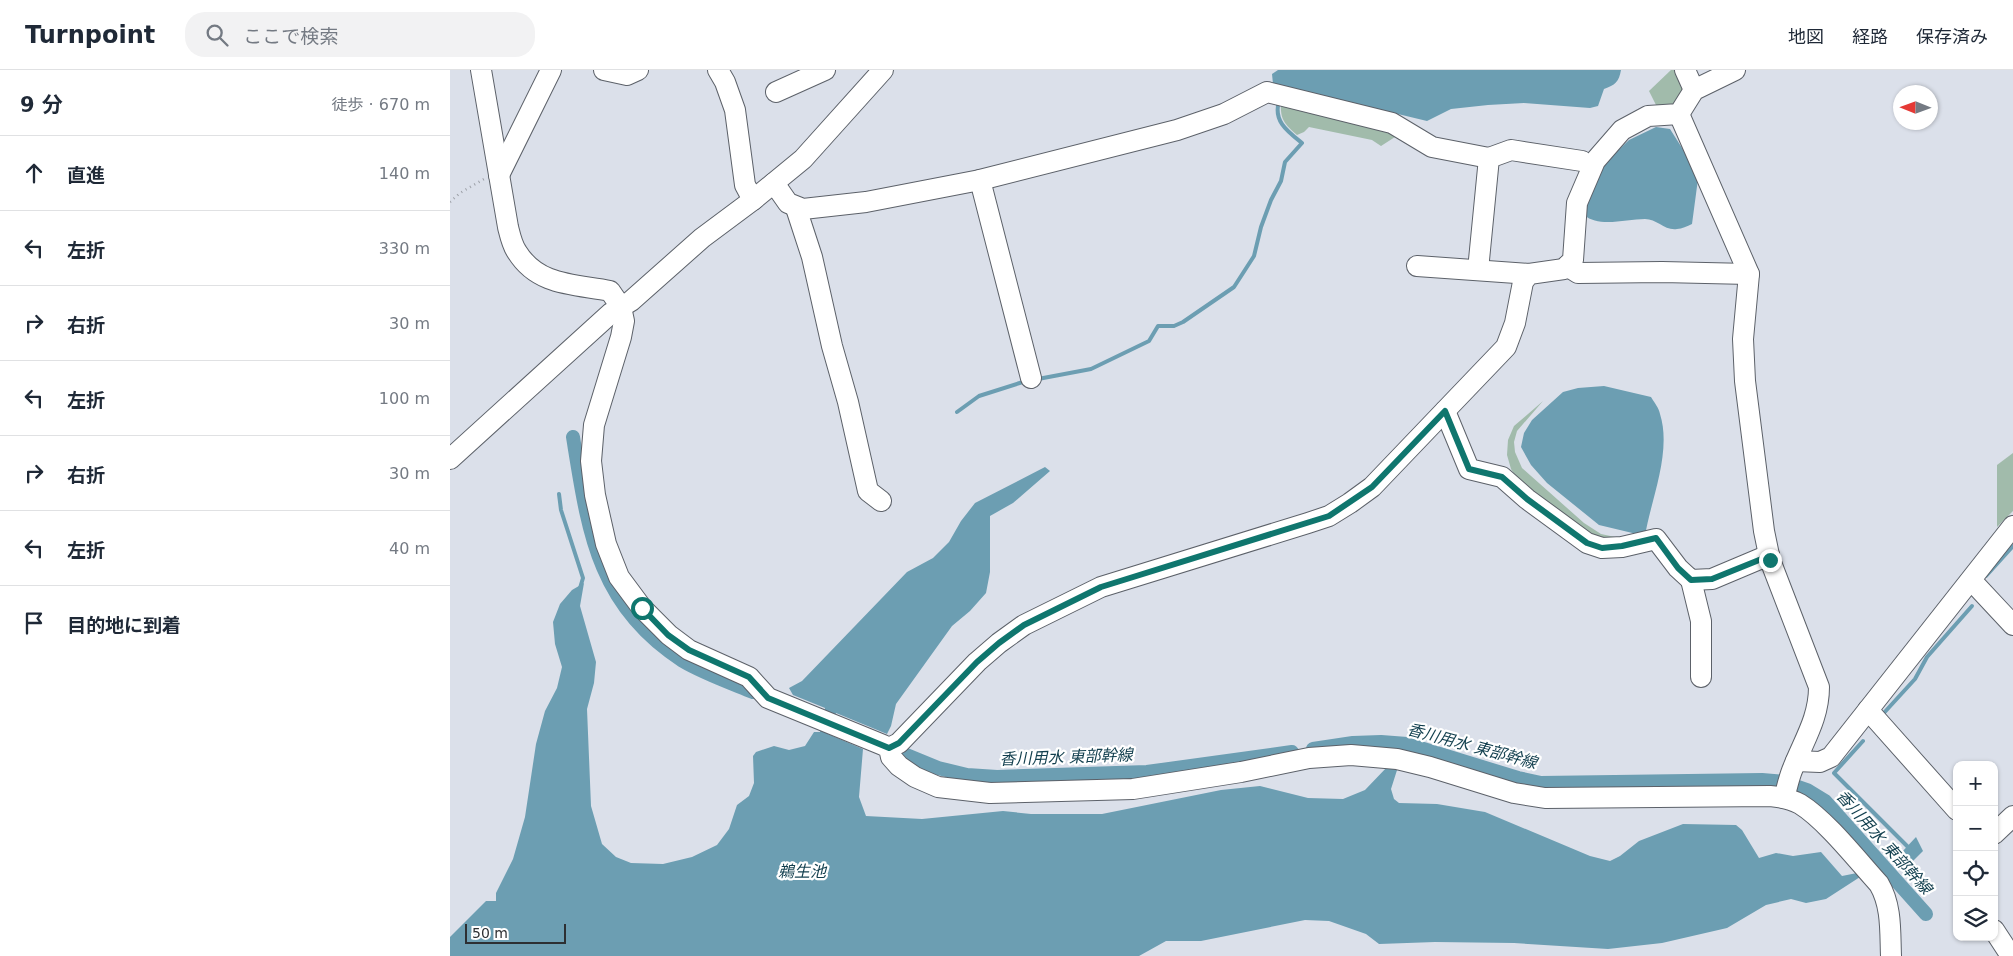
<!DOCTYPE html>
<html lang="ja">
<meta charset="utf-8">
<style>
:root{--surface:#fff;--page:#f2f2f3;--text:#1f2937;--muted:#747a83;--line:#e0e1e3}
body{margin:0;font-family:"DejaVu Sans","Noto Sans JP",sans-serif;background:var(--page);color:var(--text)}
.controls{position:absolute;right:15px;bottom:15px;display:grid;overflow:hidden;border-radius:10px;box-shadow:0 1px 4px #0004}
.controls button{width:45px;height:45px;display:grid;place-items:center;padding:0;border:0;border-bottom:1px solid var(--line);background:var(--surface);color:var(--text);font:25px sans-serif}
.compass{position:absolute;left:1443px;top:15px;width:45px;height:45px;border-radius:50%;background:var(--surface);box-shadow:0 1px 4px #0004;rotate:271deg}
.scale{position:absolute;left:15px;bottom:12px;width:101px;box-sizing:border-box;padding-left:5px;border:2px solid #2d2f32;border-top:0;font-size:14px;line-height:18px;white-space:nowrap;color:#2d2f32;-webkit-text-stroke:4px #fff;paint-order:stroke}
.stop{position:absolute;width:15px;height:15px;margin:-11px;border:4px solid #0f766e;border-radius:50%;background:#fff}
.stop.end{background:#0f766e;border-color:#fff;box-shadow:0 1px 5px #0008}
.list{margin:0;padding:0;list-style:none}
h2{display:flex;justify-content:space-between;align-items:center;height:65px;margin:0;padding:0 20px;font-size:21px}
h2 small{font-size:16px;font-weight:400;color:var(--muted)}
.list li{display:grid;grid-template-columns:32px 1fr auto;gap:15px;align-items:center;box-sizing:border-box;height:75px;padding:0 20px;border-top:1px solid var(--line)}
.list b{display:block;font-size:19px;white-space:nowrap}
.list em{font-size:16px;font-style:normal;color:var(--muted)}
.icon{flex:none;width:28px;height:28px;fill:none;stroke:currentColor;stroke-width:2;stroke-linecap:round;stroke-linejoin:round}
.map{position:relative;flex:none;width:1563px;height:886px;overflow:hidden}
header{display:flex;align-items:center;gap:30px;box-sizing:border-box;height:70px;padding:0 25px;background:var(--surface);border-bottom:1px solid var(--line)}
header strong{font-size:24px}
nav{display:flex;gap:28px;margin-inline-start:auto;font-size:18px}
.search{width:350px;height:45px;background:var(--page);display:flex;align-items:center;gap:12px;box-sizing:border-box;padding:0 18px;border-radius:20px;color:var(--muted);font-size:19px}
main{display:flex}
aside{flex:1;background:var(--surface)}
.map>svg:first-child{display:block}
.green{fill:#a1bbab}
.water{fill:#6c9eb2}
.lines{fill:none;stroke-linecap:round;stroke-linejoin:round}
.stream{stroke:#6c9eb2;stroke-width:4}
.canal{stroke:#6c9eb2;stroke-width:14}
.minor-casing{stroke:#5c6169;stroke-width:22}
.path{stroke:#9da1a8;stroke-width:2.5;stroke-dasharray:1 4;stroke-linecap:butt}
.minor{stroke:#fff;stroke-width:20}
.route{stroke:#0f766e;stroke-width:6}
.labels{text-anchor:middle;dominant-baseline:central;stroke-width:4.5;stroke-linejoin:round;paint-order:stroke}
.water-label{font-size:16px;font-style:italic;fill:#123f4e;stroke:#fff}
</style>
<header>
<strong>Turnpoint</strong>
<div class="search"><svg class="icon" aria-label="search" viewBox="0 0 24 24"><circle cx="10" cy="10" r="6"/><path d="M15 15l6 6"/></svg>ここで検索</div>
<nav><a>地図</a><a>経路</a><a>保存済み</a></nav>
</header>
<main>
<aside>
<h2>9 分<small>徒歩 · 670 m</small></h2>
<ul class="list">
<li><svg class="icon" aria-label="ahead" viewBox="0 0 24 24"><path d="M12 20V5M6 11l6-6 6 6"/></svg><div><b>直進</b></div><em>140 m</em></li>
<li><svg class="icon" aria-label="left" viewBox="0 0 24 24"><path d="M17 20v-9H6M10 6l-5 5 5 5"/></svg><div><b>左折</b></div><em>330 m</em></li>
<li><svg class="icon" aria-label="right" viewBox="0 0 24 24"><path d="M7 20v-9h11M14 6l5 5-5 5"/></svg><div><b>右折</b></div><em>30 m</em></li>
<li><svg class="icon" aria-label="left" viewBox="0 0 24 24"><path d="M17 20v-9H6M10 6l-5 5 5 5"/></svg><div><b>左折</b></div><em>100 m</em></li>
<li><svg class="icon" aria-label="right" viewBox="0 0 24 24"><path d="M7 20v-9h11M14 6l5 5-5 5"/></svg><div><b>右折</b></div><em>30 m</em></li>
<li><svg class="icon" aria-label="left" viewBox="0 0 24 24"><path d="M17 20v-9H6M10 6l-5 5 5 5"/></svg><div><b>左折</b></div><em>40 m</em></li>
<li><svg class="icon" aria-label="arrive" viewBox="0 0 24 24"><path d="M6 21V4h12l-3 4 3 4H6"/></svg><div><b>目的地に到着</b></div></li>
</ul>
</aside>
<div class="map">
<svg width="1563" height="886" viewBox="0 0 1563 886">
<rect width="100%" height="100%" fill="#dbe0ea"/>
<g class="green">
<polygon points="1221,0 1230,0 1238,20 1226,37 1209,41 1199,21"/>
<path d="M831 33 939 59 945 67 931 76 922 70 859 57 854 62 847 65C835 54 830 50 831 33Z"/>
<polygon points="1093,331 1067,361 1064,372 1065,382 1072,398 1134,453 1151,464 1179,470 1142,469 1074,419 1061,399 1057,385 1058,370 1064,356"/>
<polygon points="1563,383 1563,441 1547,457 1547,395"/>
</g>
<g class="water">
<path d="M828 0H1171C1169 12 1165 15 1154 19L1148 36 1140 38 1074 33 1038 35 1001 39 977 51 823 14 822 4Z"/>
<path d="M1206 57 1220 59 1239 89 1248 109 1242 154C1237 156 1232 159 1227 159 1215 161 1207 149 1195 149 1176 149 1149 158 1134 145L1136 129 1146 106 1160 88 1179 70Z"/>
<path d="M1154 316 1201 327C1204 332 1209 338 1210 344 1222 382 1201 429 1195 466L1149 455 1097 413 1081 395 1071 377 1074 363 1082 350 1113 322 1128 318Z"/>
<polygon points="595,397 600,401 563,433 540,446 540,502 536,523 520,541 502,556 446,634 441,656 437,664 386,643 378,664 413,679 409,727 416,746 472,749 553,741 581,744 652,744 771,720 810,716 858,728 893,729 915,720 938,696 948,697 941,719 944,729 949,733 987,734 1035,742 1140,786 1160,791 1170,786 1189,771 1233,754 1286,755 1292,760 1309,788 1326,783 1343,786 1371,782 1392,806 1407,803 1410,807 1376,829 1356,833 1341,829 1316,835 1277,858 1212,873 1158,879 1064,873 985,872 929,874 916,864 879,851 855,850 751,871 716,871 689,886 0,886 0,867 36,831 46,831 46,823 63,789 75,747 86,674 95,641 107,618 112,597 105,574 103,552 110,534 122,520 134,513 130,536 146,592 144,613 137,639 141,736 152,774 166,787 181,793 213,794 242,787 267,775 279,759 287,735 299,726 304,713 303,686 306,682 324,676 339,680 355,676 364,662 370,662 375,638 343,625 339,618 352,611 457,502 483,488 499,472 511,451 525,433"/>
<polygon points="1466,767 1473,781 1457,797 1451,783"/>
</g>
<g class="lines">
<g class="stream">
<path d="M588 309 641 299 699 271 708 256H724L733 252 784 217 804 186 811 157 821 130 831 111 835 92 852 73C837 61 823 51 829 31"/>
<polyline points="507,342 529,326 576,311"/>
<polyline points="109,424 111,440 133,508 130,518"/>
<polyline points="1536,506 1563,476"/>
<polyline points="1432,645 1465,609 1477,587 1522,536"/>
<polyline points="1413,671 1384,703 1460,779"/>
</g>
<g class="canal">
<path d="M123 367C138 460 147 536 233 591 253 603 281 613 303 622"/>
<polyline points="863,679 903,673 931,672 957,674 1068,708 1091,713 1312,710 1334,712 1357,720 1375,731 1476,844"/>
<polyline points="449,682 488,698 517,705 547,707 697,702 842,682"/>
</g>
<defs>
<g id="minor">
<path d="M31 0 58 157C60 165 62 175 67 182 88 216 124 214 160 221L171 237 174 251 171 267 144 355 141 391 145 425 156 474 169 507 192 538 219 565 239 580 299 607 318 628 433 675 439 678 441 687 449 696 465 707 488 717 540 723 683 719 791 702 859 688 901 685 947 689 980 697 1064 723 1095 728 1320 726C1331 727 1341 729 1350 734 1376 750 1408 791 1429 814 1442 836 1440 862 1441 886"/>
<polyline points="154,0 177,5 188,0"/>
<polyline points="268,0 275,12 285,40 295,115 303,130 353,89 433,0"/>
<polyline points="1235,0 1244,20"/>
<polyline points="326,22 375,0"/>
<path d="M1229 44 1299 204 1293 269 1295 311 1314 461 1320 490 1369 617C1369 648 1354 670 1343 698 1339 707 1337 718 1334 728"/>
<polyline points="49,105 101,0"/>
<polyline points="530,110 581,308"/>
<polyline points="324,113 338,133 353,139 416,132 530,110 727,60 774,44 817,22 942,53 982,77 1039,88"/>
<polyline points="346,138 362,187 382,276 398,332 418,421 431,431"/>
<polyline points="967,196 1079,204"/>
<polyline points="1117,196 1128,203 1212,202 1299,204"/>
<polyline points="1028,200 1039,88 1061,80 1132,91"/>
<polyline points="995,341 1019,399 1052,407 1077,429 1137,473 1152,478 1172,477 1206,469 1228,498 1241,510 1262,509 1319,485"/>
<polyline points="0,389 161,243 181,231 252,168 303,130"/>
<polyline points="1241,510 1251,551 1251,607"/>
<polyline points="1521,510 1563,555"/>
<polyline points="1418,640 1507,740"/>
<polyline points="439,678 449,673 527,592 549,573 574,555 651,517 858,453 879,446 900,433 922,417 1056,277 1065,253 1073,212 1079,204 1114,199 1123,190 1127,133 1145,91 1172,60 1198,46 1229,44 1244,20 1285,0"/>
<polyline points="1346,691 1370,692 1381,687 1563,456"/>
<polyline points="1544,764 1563,746"/>
<polyline points="1544,860 1561,886"/>
</g>
</defs>
<use href="#minor" class="minor-casing"/>
<polyline class="path" points="0,132 10,123 34,109"/>
<use href="#minor" class="minor"/>
</g>
<g class="lines">
<polyline class="route" points="192,538 218,565 239,580 299,607 318,628 439,678 449,673 527,592 549,573 574,555 651,517 879,446 922,417 995,341 1019,399 1052,407 1077,429 1137,473 1152,478 1172,476 1206,468 1228,498 1241,510 1262,509 1319,486 1320,490"/>
</g>
<g class="labels">
<g class="water-label">
<text transform="translate(1022 676) rotate(15)">香川用水 東部幹線</text>
<text transform="translate(616 687) rotate(-2)">香川用水 東部幹線</text>
<text transform="translate(1434 772) rotate(48)">香川用水 東部幹線</text>
<text x="352" y="801">鵜生池</text>
</g>
</g>
</svg>
<div class="controls">
<button>+</button>
<button>−</button>
<button><svg class="icon" aria-label="locate" viewBox="0 0 24 24"><circle cx="12" cy="12" r="6"/><path d="M12 2v4M12 18v4M2 12h4M18 12h4"/></svg></button>
<button><svg class="icon" aria-label="layers" viewBox="0 0 24 24"><path d="M12 4l9 5-9 5-9-5zM3 14l9 5 9-5"/></svg></button>
</div>
<svg class="compass" viewBox="-18 -18 36 36"><path d="M0-13l5 13h-10z" fill="#e53935"/><path d="M0 13l5-13h-10z" fill="#747a83"/></svg>
<div class="scale">50 m</div>
<div class="stop" style="left:192px;top:538px"></div>
<div class="stop end" style="left:1320px;top:490px"></div>
</div>
</main>
